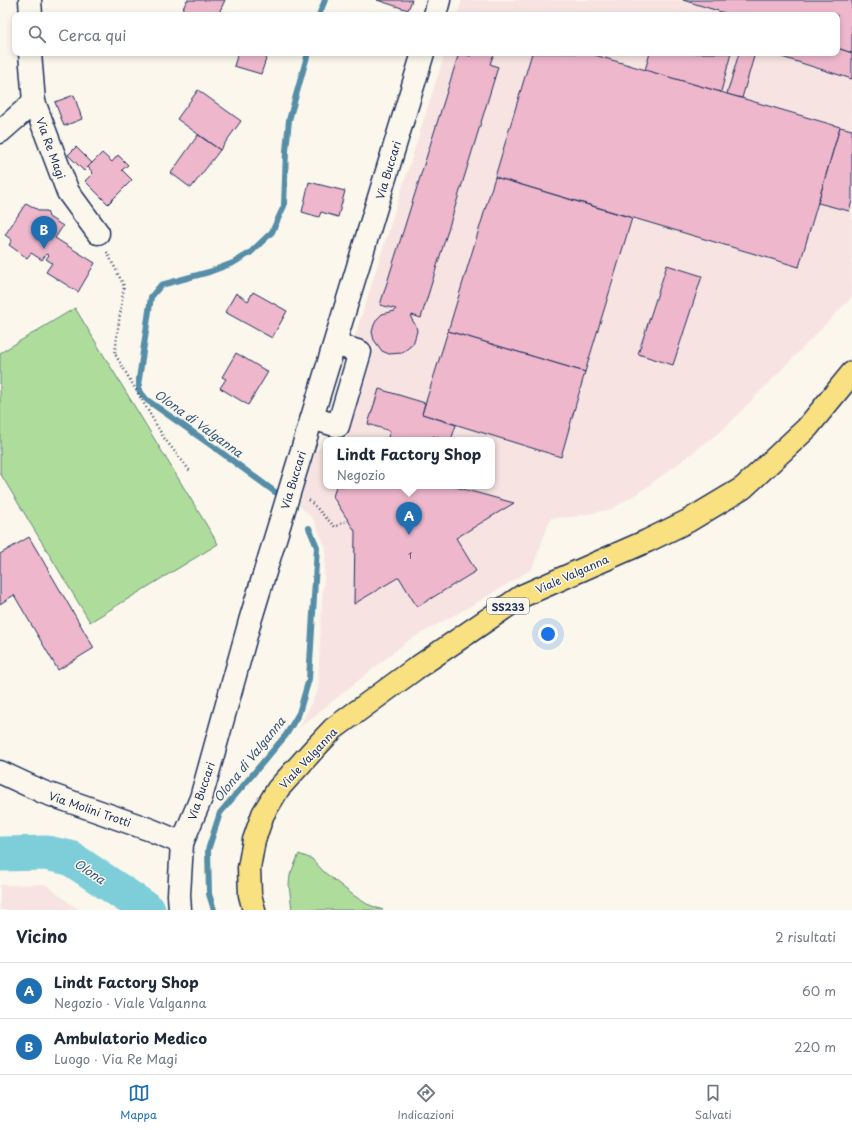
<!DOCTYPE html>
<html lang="it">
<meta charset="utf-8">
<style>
:root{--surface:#fff;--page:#f6f6f7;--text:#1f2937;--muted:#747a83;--line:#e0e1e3;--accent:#1f6fb2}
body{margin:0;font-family:"Playpen Sans",sans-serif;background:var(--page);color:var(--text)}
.you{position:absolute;left:548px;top:634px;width:14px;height:14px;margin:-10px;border:3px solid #fff;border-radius:50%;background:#1a73e8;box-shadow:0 0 0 6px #1a73e833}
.badge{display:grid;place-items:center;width:26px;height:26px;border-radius:50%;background:var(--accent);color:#fff;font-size:13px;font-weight:700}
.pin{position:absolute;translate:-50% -33px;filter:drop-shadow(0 1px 2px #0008)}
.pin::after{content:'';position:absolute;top:21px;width:14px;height:12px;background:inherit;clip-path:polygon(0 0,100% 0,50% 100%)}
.popup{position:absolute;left:323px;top:437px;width:172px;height:52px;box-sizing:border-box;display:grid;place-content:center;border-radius:8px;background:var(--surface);filter:drop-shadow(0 1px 3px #0005);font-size:13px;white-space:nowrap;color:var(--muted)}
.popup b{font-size:15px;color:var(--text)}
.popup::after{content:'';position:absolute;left:50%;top:100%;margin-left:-8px;border:8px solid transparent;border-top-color:var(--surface)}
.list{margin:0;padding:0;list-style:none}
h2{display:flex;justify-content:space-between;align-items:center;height:52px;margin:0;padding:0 16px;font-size:17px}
h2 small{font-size:13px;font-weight:400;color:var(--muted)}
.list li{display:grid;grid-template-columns:26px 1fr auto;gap:12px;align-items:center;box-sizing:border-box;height:56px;padding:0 16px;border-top:1px solid var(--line)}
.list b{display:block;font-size:15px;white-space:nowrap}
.list p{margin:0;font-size:13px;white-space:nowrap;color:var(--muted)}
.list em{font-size:13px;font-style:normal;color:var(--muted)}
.icon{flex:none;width:22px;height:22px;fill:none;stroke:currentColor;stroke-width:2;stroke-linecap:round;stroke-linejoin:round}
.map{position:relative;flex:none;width:852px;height:910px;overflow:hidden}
.search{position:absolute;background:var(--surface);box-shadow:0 2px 6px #0003;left:12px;right:12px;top:12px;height:44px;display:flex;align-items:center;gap:10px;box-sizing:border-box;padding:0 14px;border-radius:8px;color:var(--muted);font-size:15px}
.sheet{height:164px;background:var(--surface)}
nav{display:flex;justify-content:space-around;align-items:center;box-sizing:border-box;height:56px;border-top:1px solid var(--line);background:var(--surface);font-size:11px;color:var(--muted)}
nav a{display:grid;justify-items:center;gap:2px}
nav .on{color:var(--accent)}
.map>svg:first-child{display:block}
.built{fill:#f7e4e2}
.green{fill:#aedc9b;stroke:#64867c}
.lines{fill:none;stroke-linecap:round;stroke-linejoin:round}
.stream{stroke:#568ea8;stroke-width:6}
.river{stroke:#7eceda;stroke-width:35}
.building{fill:#eeb7cc;stroke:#1b2f5e}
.minor-casing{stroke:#1b2f5e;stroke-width:25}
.major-casing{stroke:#1b2f5e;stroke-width:25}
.path{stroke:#1b2f5e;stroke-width:2.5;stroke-dasharray:1 3;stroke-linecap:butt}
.minor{stroke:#fbf7ec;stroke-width:22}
.major{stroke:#f9e181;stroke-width:22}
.labels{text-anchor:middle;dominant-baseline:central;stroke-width:3;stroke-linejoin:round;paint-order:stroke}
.number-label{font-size:9px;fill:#50517a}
.shield{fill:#fbf7ec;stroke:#5e6b89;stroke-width:1}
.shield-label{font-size:10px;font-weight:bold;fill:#1b2f5e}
.street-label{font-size:11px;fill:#1b2f5e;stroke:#fbf7ec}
.water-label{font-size:12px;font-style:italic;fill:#34577d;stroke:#fbf7ec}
</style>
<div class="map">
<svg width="852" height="910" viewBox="0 0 852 910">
<rect width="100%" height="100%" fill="#fbf7ec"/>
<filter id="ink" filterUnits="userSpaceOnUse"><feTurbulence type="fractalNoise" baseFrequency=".025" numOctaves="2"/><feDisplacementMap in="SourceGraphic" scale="8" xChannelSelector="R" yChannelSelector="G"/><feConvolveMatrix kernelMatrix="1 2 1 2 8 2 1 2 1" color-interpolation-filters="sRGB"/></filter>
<g filter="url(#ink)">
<g class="built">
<polygon points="462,0 852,0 852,297 724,429 647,487 612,509 572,517 551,518 532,569 471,606 409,640 299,728 318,690 321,616 326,548 313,519 299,505 315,451 326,444 326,486 492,486 492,440 346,440 375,347 354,339 445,53 837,53 837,15 457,15"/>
<polygon points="45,884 79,910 0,910 0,885"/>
</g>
<g class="green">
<polygon points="75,308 218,544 90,622 0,473 0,353"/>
<polygon points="299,854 312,859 324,872 353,895 367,904 383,910 292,910 289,885 290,875"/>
</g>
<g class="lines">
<g class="stream">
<polyline points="319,15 325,0"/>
<polyline points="275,492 218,450 147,400 139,390 139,379 151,297 161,285 209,272 233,263 250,253 272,232 284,206 286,151 289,120 308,53"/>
<polyline points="214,910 209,894 208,850 220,813 286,735 299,713 309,679 317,547 309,528"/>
</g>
<polyline class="river" points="0,854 46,853 70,858 148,910"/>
</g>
<g class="building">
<polygon points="187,0 225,0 218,15 180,15"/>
<polygon points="377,0 412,0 408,10"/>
<polygon points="683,0 852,0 852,53 837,48 837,15 731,15"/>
<polygon points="837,48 852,53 852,79 769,53 837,53"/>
<polygon points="238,53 268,53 261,74 234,66"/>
<polygon points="459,53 471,56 467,53 497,53 493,56 490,64 498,67 421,318 412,315 411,318 416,326 417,331 415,338 413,344 402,353 389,354 382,351 374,340 372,332 374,325 377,319 382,314 395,311 396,309 380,305"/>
<polygon points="532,53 588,53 840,127 799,267 495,177"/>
<polygon points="650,53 731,53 721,92 645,70"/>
<polygon points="739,53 755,53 742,98 727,94"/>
<polygon points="198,90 241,121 220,150 177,119"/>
<polygon points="74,95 82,119 64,126 55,102"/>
<polygon points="840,127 852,130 852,201 849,211 818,203"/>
<polygon points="198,135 220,150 191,188 171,173"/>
<polygon points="76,147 92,163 84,171 68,155"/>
<polygon points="102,153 112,162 118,155 128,165 122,170 132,180 108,204 85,181 93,173 88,167"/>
<polygon points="495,177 632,218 585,372 448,331"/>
<polygon points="309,182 345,191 338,217 321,212 319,217 302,212"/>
<polygon points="26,203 40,211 47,211 49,217 63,226 55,238 95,263 78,292 46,272 52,263 46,259 49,255 46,254 42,260 31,253 27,258 9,245 12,240 5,235"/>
<polygon points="667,265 702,276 673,365 638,354"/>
<polygon points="253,292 287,311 272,338 225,312 236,293 248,301"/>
<polygon points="448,331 585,372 561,457 422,414"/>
<polygon points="236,353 268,372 248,405 220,388 226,379 222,377"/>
<polygon points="379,389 425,403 422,414 456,425 451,440 444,440 433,436 432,440 387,440 390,431 368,424"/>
<polygon points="336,486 452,486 514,503 456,538 476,571 417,607 399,577 354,604 355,531 333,497"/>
<polygon points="29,537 94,648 58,670 14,595 0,604 0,554"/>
</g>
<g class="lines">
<defs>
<g id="minor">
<polyline points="30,0 31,15"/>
<polyline points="435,15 439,0"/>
<polyline points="30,53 34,102 68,192 98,233"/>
<polyline points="0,132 34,102"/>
<polyline points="312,418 338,426 360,352 335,344"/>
<polyline points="0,772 43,792 151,830 182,843"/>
<polyline points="180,910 179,895 182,843 201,798 250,621 423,53"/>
</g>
<polyline id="major" points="254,910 250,895 249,868 254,840 263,814 278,789 314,749 333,729 415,669 522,596 647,541 688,521 743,488 807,428 852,373"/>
</defs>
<use href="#minor" class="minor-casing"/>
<use href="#major" class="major-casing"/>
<g class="path">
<polyline points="107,252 124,286 118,328 115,354 164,438 190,471"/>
<polyline points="309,500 335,527 348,520"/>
</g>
<use href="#minor" class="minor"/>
<use href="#major" class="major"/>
</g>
</g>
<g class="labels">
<g class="number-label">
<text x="410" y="555">1</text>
</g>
<rect class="shield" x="487" y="598" width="42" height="16" rx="3"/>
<g class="shield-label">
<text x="508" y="606">SS233</text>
</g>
<g class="street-label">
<text transform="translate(51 148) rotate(70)">Via Re Magi</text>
<text transform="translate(388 170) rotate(-73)">Via Buccari</text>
<text transform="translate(293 480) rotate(-73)">Via Buccari</text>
<text transform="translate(572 574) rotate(-24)">Viale Valganna</text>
<text transform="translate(308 758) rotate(-47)">Viale Valganna</text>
<text transform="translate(201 791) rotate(-71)">Via Buccari</text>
<text transform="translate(90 809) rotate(19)">Via Molini Trotti</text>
</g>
<g class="water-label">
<text transform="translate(199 423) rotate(36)">Olona di Valganna</text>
<text transform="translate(249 759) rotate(-51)">Olona di Valganna</text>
<text transform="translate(90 871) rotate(34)">Olona</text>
</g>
</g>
</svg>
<div class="you"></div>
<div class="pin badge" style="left:409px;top:535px">A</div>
<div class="popup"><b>Lindt Factory Shop</b>Negozio</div>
<div class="pin badge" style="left:44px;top:249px">B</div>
<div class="search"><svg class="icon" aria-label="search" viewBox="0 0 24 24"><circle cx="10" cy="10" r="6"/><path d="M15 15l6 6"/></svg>Cerca qui</div>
</div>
<section class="sheet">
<h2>Vicino<small>2 risultati</small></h2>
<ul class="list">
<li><span class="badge">A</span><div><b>Lindt Factory Shop</b><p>Negozio · Viale Valganna</p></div><em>60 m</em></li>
<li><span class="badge">B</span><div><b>Ambulatorio Medico</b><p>Luogo · Via Re Magi</p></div><em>220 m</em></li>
</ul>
</section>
<nav>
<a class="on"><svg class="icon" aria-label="map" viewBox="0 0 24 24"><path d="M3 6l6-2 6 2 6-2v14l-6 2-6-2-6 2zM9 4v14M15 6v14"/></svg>Mappa</a>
<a><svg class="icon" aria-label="directions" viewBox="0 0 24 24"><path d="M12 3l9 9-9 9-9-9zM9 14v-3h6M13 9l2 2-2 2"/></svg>Indicazioni</a>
<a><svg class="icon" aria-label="saved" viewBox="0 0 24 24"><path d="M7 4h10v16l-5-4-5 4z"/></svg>Salvati</a>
</nav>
